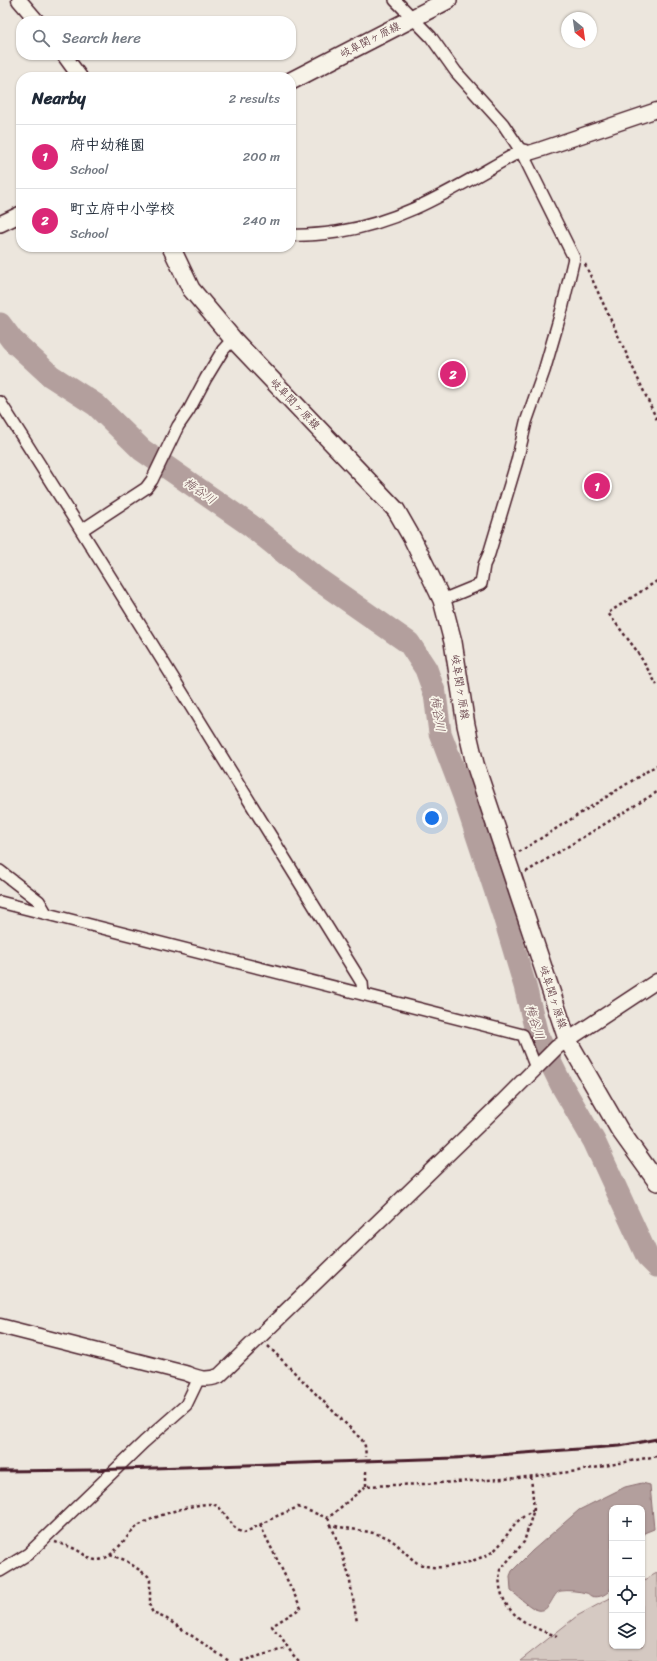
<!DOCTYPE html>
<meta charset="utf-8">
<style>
:root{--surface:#fff;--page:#f6f6f7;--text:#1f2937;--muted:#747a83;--line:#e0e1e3;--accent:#db2777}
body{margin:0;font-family:Sriracha,"Klee One",sans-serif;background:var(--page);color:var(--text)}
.controls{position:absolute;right:12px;bottom:12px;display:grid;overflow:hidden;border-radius:8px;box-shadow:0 1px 3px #0004}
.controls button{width:36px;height:36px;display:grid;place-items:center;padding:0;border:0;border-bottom:1px solid var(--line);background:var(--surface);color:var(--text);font:20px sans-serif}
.compass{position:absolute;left:561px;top:12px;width:36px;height:36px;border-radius:50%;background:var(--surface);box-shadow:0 1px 3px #0004;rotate:151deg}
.you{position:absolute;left:432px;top:818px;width:14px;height:14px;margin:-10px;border:3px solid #fff;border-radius:50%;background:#1a73e8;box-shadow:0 0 0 6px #1a73e833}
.badge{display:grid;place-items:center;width:26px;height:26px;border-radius:50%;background:var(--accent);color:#fff;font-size:13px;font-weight:700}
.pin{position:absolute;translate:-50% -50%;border:2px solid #fff;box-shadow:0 1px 4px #0006}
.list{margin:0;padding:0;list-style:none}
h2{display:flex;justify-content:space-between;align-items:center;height:52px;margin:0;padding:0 16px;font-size:17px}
h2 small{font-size:13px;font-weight:400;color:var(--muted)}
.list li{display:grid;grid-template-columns:26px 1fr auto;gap:12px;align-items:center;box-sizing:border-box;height:64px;padding:0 16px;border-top:1px solid var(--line)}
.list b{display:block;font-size:15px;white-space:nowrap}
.list p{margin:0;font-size:13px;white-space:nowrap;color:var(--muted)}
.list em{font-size:13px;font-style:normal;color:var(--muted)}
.icon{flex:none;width:22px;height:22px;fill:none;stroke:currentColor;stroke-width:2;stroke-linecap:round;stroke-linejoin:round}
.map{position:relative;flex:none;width:657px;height:1661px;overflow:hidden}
.search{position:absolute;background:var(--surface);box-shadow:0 1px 3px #0004;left:16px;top:16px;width:280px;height:44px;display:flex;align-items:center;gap:10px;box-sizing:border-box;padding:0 14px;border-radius:16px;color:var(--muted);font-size:15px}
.panel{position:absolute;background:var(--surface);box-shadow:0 1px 3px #0004;left:16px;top:72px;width:280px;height:180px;border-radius:16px}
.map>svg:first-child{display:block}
.green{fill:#d5c9c2;stroke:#907476}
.water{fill:#b39f9d;stroke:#896c6f}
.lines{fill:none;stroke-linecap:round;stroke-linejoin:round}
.river{stroke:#b39f9d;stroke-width:23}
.minor-casing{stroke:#4a1f2b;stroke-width:14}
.tertiary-casing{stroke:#4a1f2b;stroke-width:17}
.secondary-casing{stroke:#4a1f2b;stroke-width:18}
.primary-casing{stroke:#4a1f2b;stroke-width:20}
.path{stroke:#4a1f2b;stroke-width:2.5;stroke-dasharray:3 3;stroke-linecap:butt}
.minor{stroke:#f7f3e8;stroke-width:11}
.tertiary{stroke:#f7f3e8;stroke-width:14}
.secondary{stroke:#f7f3e8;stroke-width:15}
.primary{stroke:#f7f3e8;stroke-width:17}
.rail{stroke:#4a1f2b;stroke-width:3}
.labels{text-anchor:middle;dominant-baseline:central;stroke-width:3.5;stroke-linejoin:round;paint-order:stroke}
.street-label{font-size:11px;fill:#4a1f2b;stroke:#f7f3e8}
.water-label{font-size:12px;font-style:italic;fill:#6f4c53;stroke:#f7f3e8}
</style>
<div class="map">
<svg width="657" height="1661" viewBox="0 0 657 1661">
<rect width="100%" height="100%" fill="#ece6dd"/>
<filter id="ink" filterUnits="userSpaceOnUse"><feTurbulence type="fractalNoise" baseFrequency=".025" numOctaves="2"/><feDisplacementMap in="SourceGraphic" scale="8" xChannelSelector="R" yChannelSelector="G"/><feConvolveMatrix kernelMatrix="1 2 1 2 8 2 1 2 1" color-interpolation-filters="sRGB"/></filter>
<g filter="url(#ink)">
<polygon class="green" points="657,1573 657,1661 520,1661 577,1616 612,1597 612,1646 642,1646 642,1581"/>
<path class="water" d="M642 1483 650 1485 654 1529 644 1533 642 1537V1508H612V1571C610 1577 613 1581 612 1586 610 1594 598 1599 591 1596 589 1595 588 1593 586 1593 579 1591 568 1590 561 1591 551 1592 551 1618 533 1608 526 1604 518 1596 511 1591L510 1576 512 1571 532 1551 579 1510 625 1487Z"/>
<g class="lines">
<polyline class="river" points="0,324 12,340 51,376 96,405 142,450 250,525 316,578 409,643 426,669 435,694 440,733 464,796 503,913 525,986 537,1035 561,1084 594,1141 647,1256 657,1266"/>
<defs>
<g id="minor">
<polyline points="395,0 431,37 456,72 503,124 521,151 574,258 562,309 544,371 526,422 517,461 489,554 484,565 481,584 442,600"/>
<path d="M291 235C306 236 322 234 337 232 408 221 460 184 521 151"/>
<path d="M0 402C123 594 241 789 362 983L363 994"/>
<polyline points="82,530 146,488 152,480 178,426 189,410 206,378 223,350 233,339"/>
<polyline points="0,871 39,901 46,913"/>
<polyline points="0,902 523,1035 536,1068"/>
<polyline points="0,1571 28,1554 144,1442 186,1405 199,1378"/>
</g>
<g id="tertiary">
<polyline points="19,0 37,21"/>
<polyline points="64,55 80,77"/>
<polyline points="521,151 529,153 542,149 657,110"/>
<path d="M0 1326 185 1373C199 1378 204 1381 219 1376L504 1100 557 1047 657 981"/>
</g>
<polyline id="secondary" points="0,224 21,214"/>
<g id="primary">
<polyline points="291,81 448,0"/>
<polyline points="171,247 191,289 233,339 396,510 412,538 442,600 453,642 466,725 475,764 567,1039 619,1129 657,1182"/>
</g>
</defs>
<use href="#minor" class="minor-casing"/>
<use href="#tertiary" class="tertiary-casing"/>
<use href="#secondary" class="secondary-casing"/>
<use href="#primary" class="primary-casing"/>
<g class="path">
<polyline points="585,264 657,420"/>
<polyline points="657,581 608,613 637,651 657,685"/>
<polyline points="519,852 657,765"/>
<polyline points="526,872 657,792"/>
<polyline points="268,1346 362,1440 365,1446 366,1457"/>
<polyline points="366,1471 366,1486"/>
<path d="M531 1477 534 1509 524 1542 500 1570C495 1609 524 1626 557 1636"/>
<path d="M328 1518 331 1525C349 1530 371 1530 388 1538 399 1544 406 1555 416 1562 434 1574 474 1563 492 1552 502 1545 507 1533 515 1524 521 1518 528 1513 534 1509"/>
<path d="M260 1525 301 1608 272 1626C274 1630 277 1632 280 1635 286 1644 291 1654 299 1661"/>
<polyline points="331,1525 341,1550 349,1576 357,1622"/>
<path d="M55 1542C61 1544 68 1546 75 1549 82 1552 89 1560 97 1560 113 1560 126 1535 138 1526 151 1517 195 1503 211 1504 225 1505 229 1529 244 1533L277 1516 298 1507 328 1518 366 1486 424 1484 518 1478 578 1471 657 1456"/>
<polyline points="110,1555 125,1560 148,1576 150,1580 150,1607 153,1613 167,1619 229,1661"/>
<polyline points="241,1661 287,1648"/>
</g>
<use href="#minor" class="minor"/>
<use href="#tertiary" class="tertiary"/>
<use href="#secondary" class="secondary"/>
<use href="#primary" class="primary"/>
<polyline class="rail" points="0,1471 91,1470 455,1458 620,1446 657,1439"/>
</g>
</g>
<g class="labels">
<g class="street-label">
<text transform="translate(370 40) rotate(-27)">岐阜関ヶ原線</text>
<text transform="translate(295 404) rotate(46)">岐阜関ヶ原線</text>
<text transform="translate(460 687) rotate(81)">岐阜関ヶ原線</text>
<text transform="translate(553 997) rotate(72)">岐阜関ヶ原線</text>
</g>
<g class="water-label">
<text transform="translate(200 491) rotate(35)">梅谷川</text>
<text transform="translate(438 714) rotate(81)">梅谷川</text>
<text transform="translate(535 1022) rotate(72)">梅谷川</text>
</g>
</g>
</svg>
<div class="controls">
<button>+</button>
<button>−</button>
<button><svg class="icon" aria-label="locate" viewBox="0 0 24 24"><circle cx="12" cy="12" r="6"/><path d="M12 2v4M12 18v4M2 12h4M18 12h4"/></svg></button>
<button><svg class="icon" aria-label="layers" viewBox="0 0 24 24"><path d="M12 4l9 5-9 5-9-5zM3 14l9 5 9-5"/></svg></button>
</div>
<svg class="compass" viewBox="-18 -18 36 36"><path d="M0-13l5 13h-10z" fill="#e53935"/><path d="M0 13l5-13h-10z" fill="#747a83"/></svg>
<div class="you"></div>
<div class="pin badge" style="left:597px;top:486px">1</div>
<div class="pin badge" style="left:453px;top:374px">2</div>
<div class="search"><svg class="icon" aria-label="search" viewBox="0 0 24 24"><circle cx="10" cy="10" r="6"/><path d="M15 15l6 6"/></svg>Search here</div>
<section class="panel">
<h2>Nearby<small>2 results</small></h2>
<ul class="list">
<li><span class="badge">1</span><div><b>府中幼稚園</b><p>School</p></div><em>200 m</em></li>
<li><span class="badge">2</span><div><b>町立府中小学校</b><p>School</p></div><em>240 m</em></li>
</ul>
</section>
</div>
